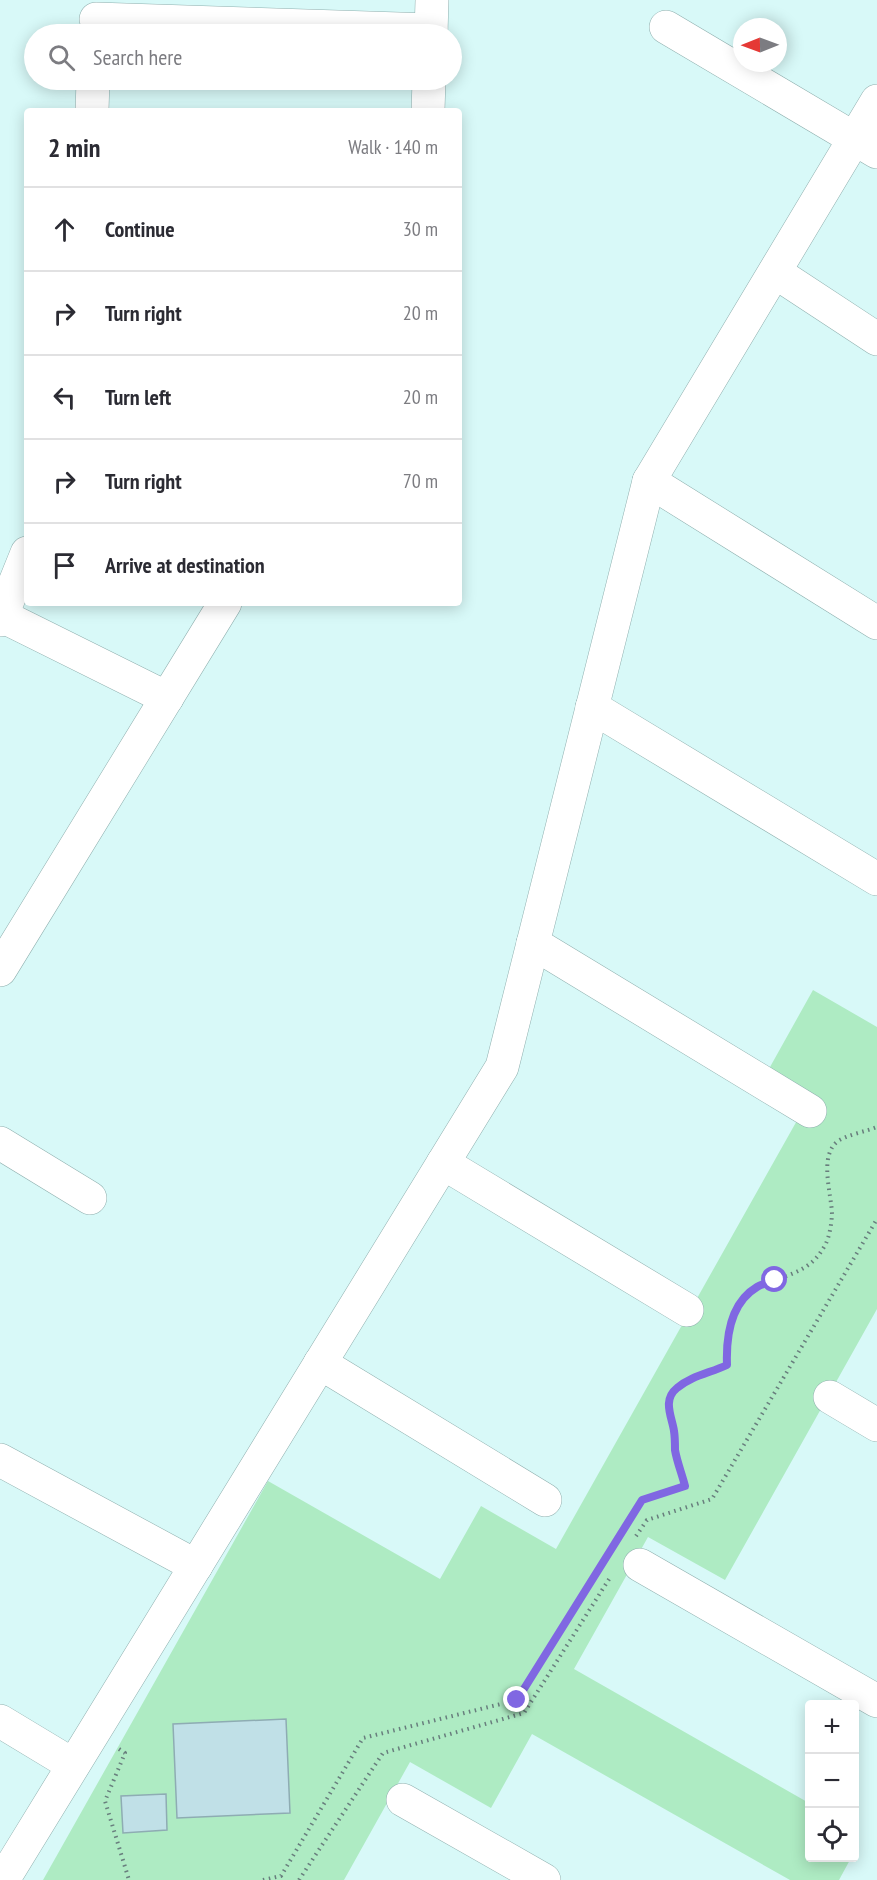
<!DOCTYPE html>
<meta charset="utf-8">
<style>
:root{--surface:#fff;--page:#f2f2f3;--text:#2b2b33;--muted:#7c7c81;--line:#e1e1e2}
body{margin:0;font-family:"PT Sans Narrow",sans-serif;background:var(--page);color:var(--text)}
.controls{position:absolute;right:18px;bottom:18px;display:grid;overflow:hidden;border-radius:6px;box-shadow:0 3px 15px #0003}
.controls button{width:54px;height:54px;display:grid;place-items:center;padding:0;border:0;border-bottom:2px solid var(--line);background:var(--surface);color:var(--text);font:30px sans-serif}
.compass{position:absolute;left:733px;top:18px;width:54px;height:54px;border-radius:50%;background:var(--surface);box-shadow:0 3px 15px #0003;rotate:269deg}
.stop{position:absolute;width:18px;height:18px;margin:-14px;border:4px solid #8067e2;border-radius:50%;background:#fff}
.stop.end{background:#8067e2;border-color:#fff;box-shadow:0 2px 6px #0008}
.list{margin:0;padding:0;list-style:none}
h2{display:flex;justify-content:space-between;align-items:center;height:78px;margin:0;padding:0 24px;font-size:26px}
h2 small{font-size:20px;font-weight:400;color:var(--muted)}
.list li{display:grid;grid-template-columns:39px 1fr auto;gap:18px;align-items:center;box-sizing:border-box;height:84px;padding:0 24px;border-top:2px solid var(--line)}
.list b{display:block;font-size:22px;white-space:nowrap}
.list em{font-size:20px;font-style:normal;color:var(--muted)}
.icon{flex:none;width:33px;height:33px;fill:none;stroke:currentColor;stroke-width:2;stroke-linecap:round;stroke-linejoin:round}
.map{position:relative;flex:none;width:877px;height:1880px;overflow:hidden}
.search{position:absolute;background:var(--surface);box-shadow:0 3px 15px #0003;left:24px;top:24px;width:438px;height:66px;display:flex;align-items:center;gap:15px;box-sizing:border-box;padding:0 21px;border-radius:33px;color:var(--muted);font-size:22px}
.panel{position:absolute;background:var(--surface);box-shadow:0 3px 15px #0003;left:24px;top:108px;width:438px;height:498px;border-radius:6px}
.map>svg:first-child{display:block}
.green{fill:#aeebc3}
.building{fill:#c0e0e7;stroke:#8eacb3;stroke-width:1.5}
.lines{fill:none;stroke-linecap:round;stroke-linejoin:round}
.minor-casing{stroke:#90b0af;stroke-width:34}
.path{stroke:#687e7d;stroke-width:4;stroke-dasharray:1.5 4.5;stroke-linecap:butt}
.minor{stroke:#fff;stroke-width:33}
.route{stroke:#8067e2;stroke-width:8}
</style>
<div class="map">
<svg width="877" height="1880" viewBox="0 0 877 1880">
<rect width="100%" height="100%" fill="#d8f9f8"/>
<polygon class="green" points="813,990 877,1027 877,1309 725,1580 648,1537 574,1669 809,1803 810,1858 851,1858 839,1880 790,1880 532,1734 491,1808 410,1762 344,1880 43,1880 268,1481 440,1579 481,1506 556,1549 808,1101 765,1076"/>
<g class="building">
<polygon points="286,1719 290,1813 177,1818 173,1724"/>
<polygon points="166,1794 167,1830 123,1833 121,1796"/>
</g>
<g class="lines">
<defs>
<g id="minor">
<polyline points="96,19 431,30"/>
<polyline points="666,27 877,152"/>
<polyline points="431,34 432,0"/>
<polyline points="92,111 93,80"/>
<polyline points="428,111 429,80"/>
<polyline points="775,272 877,339"/>
<polyline points="649,481 877,623"/>
<polyline points="2,616 167,698"/>
<polyline points="0,620 27,553"/>
<polyline points="592,707 877,879"/>
<polyline points="533,943 810,1111"/>
<polyline points="0,970 225,603"/>
<polyline points="0,1143 90,1198"/>
<polyline points="443,1163 687,1310"/>
<polyline points="320,1363 545,1500"/>
<polyline points="830,1397 877,1425"/>
<polyline points="0,1460 196,1566"/>
<polyline points="640,1565 877,1701"/>
<polyline points="0,1721 73,1765"/>
<polyline points="403,1800 544,1880"/>
<polyline points="3,1880 502,1067 649,481 877,101"/>
</g>
</defs>
<use href="#minor" class="minor-casing"/>
<g class="path">
<polyline points="636,1536 647,1520 712,1499 877,1219"/>
<polyline points="119,1749 125,1753 105,1801 129,1880"/>
<path d="M263 1880 281 1876 363 1738 517 1700 642 1500 685 1486C682 1474 677 1462 675 1450 675 1444 675 1437 674 1431 672 1416 662 1400 677 1388 691 1376 710 1373 727 1365 726 1321 734 1294 778 1279 795 1273 812 1267 822 1250 829 1241 831 1227 832 1215 832 1195 818 1156 838 1141 847 1135 867 1131 877 1127"/>
<polyline points="299,1880 383,1753 524,1713 611,1576"/>
</g>
<use href="#minor" class="minor"/>
</g>
<g class="lines">
<path class="route" d="M517 1700 642 1500 685 1486C682 1474 677 1462 675 1450 675 1444 675 1437 674 1431 672 1417 662 1400 677 1388 691 1376 710 1373 727 1365 726 1337 730 1303 757 1287 762 1284 769 1282 775 1280"/>
</g>
</svg>
<div class="controls">
<button>+</button>
<button>−</button>
<button><svg class="icon" aria-label="locate" viewBox="0 0 24 24"><circle cx="12" cy="12" r="6"/><path d="M12 2v4M12 18v4M2 12h4M18 12h4"/></svg></button>
</div>
<svg class="compass" viewBox="-18 -18 36 36"><path d="M0-13l5 13h-10z" fill="#e53935"/><path d="M0 13l5-13h-10z" fill="#7c7c81"/></svg>
<div class="stop" style="left:775px;top:1280px"></div>
<div class="stop end" style="left:517px;top:1700px"></div>
<div class="search"><svg class="icon" aria-label="search" viewBox="0 0 24 24"><circle cx="10" cy="10" r="6"/><path d="M15 15l6 6"/></svg>Search here</div>
<section class="panel">
<h2>2 min<small>Walk · 140 m</small></h2>
<ul class="list">
<li><svg class="icon" aria-label="ahead" viewBox="0 0 24 24"><path d="M12 20V5M6 11l6-6 6 6"/></svg><div><b>Continue</b></div><em>30 m</em></li>
<li><svg class="icon" aria-label="right" viewBox="0 0 24 24"><path d="M7 20v-9h11M14 6l5 5-5 5"/></svg><div><b>Turn right</b></div><em>20 m</em></li>
<li><svg class="icon" aria-label="left" viewBox="0 0 24 24"><path d="M17 20v-9H6M10 6l-5 5 5 5"/></svg><div><b>Turn left</b></div><em>20 m</em></li>
<li><svg class="icon" aria-label="right" viewBox="0 0 24 24"><path d="M7 20v-9h11M14 6l5 5-5 5"/></svg><div><b>Turn right</b></div><em>70 m</em></li>
<li><svg class="icon" aria-label="arrive" viewBox="0 0 24 24"><path d="M6 21V4h12l-3 4 3 4H6"/></svg><div><b>Arrive at destination</b></div></li>
</ul>
</section>
</div>
